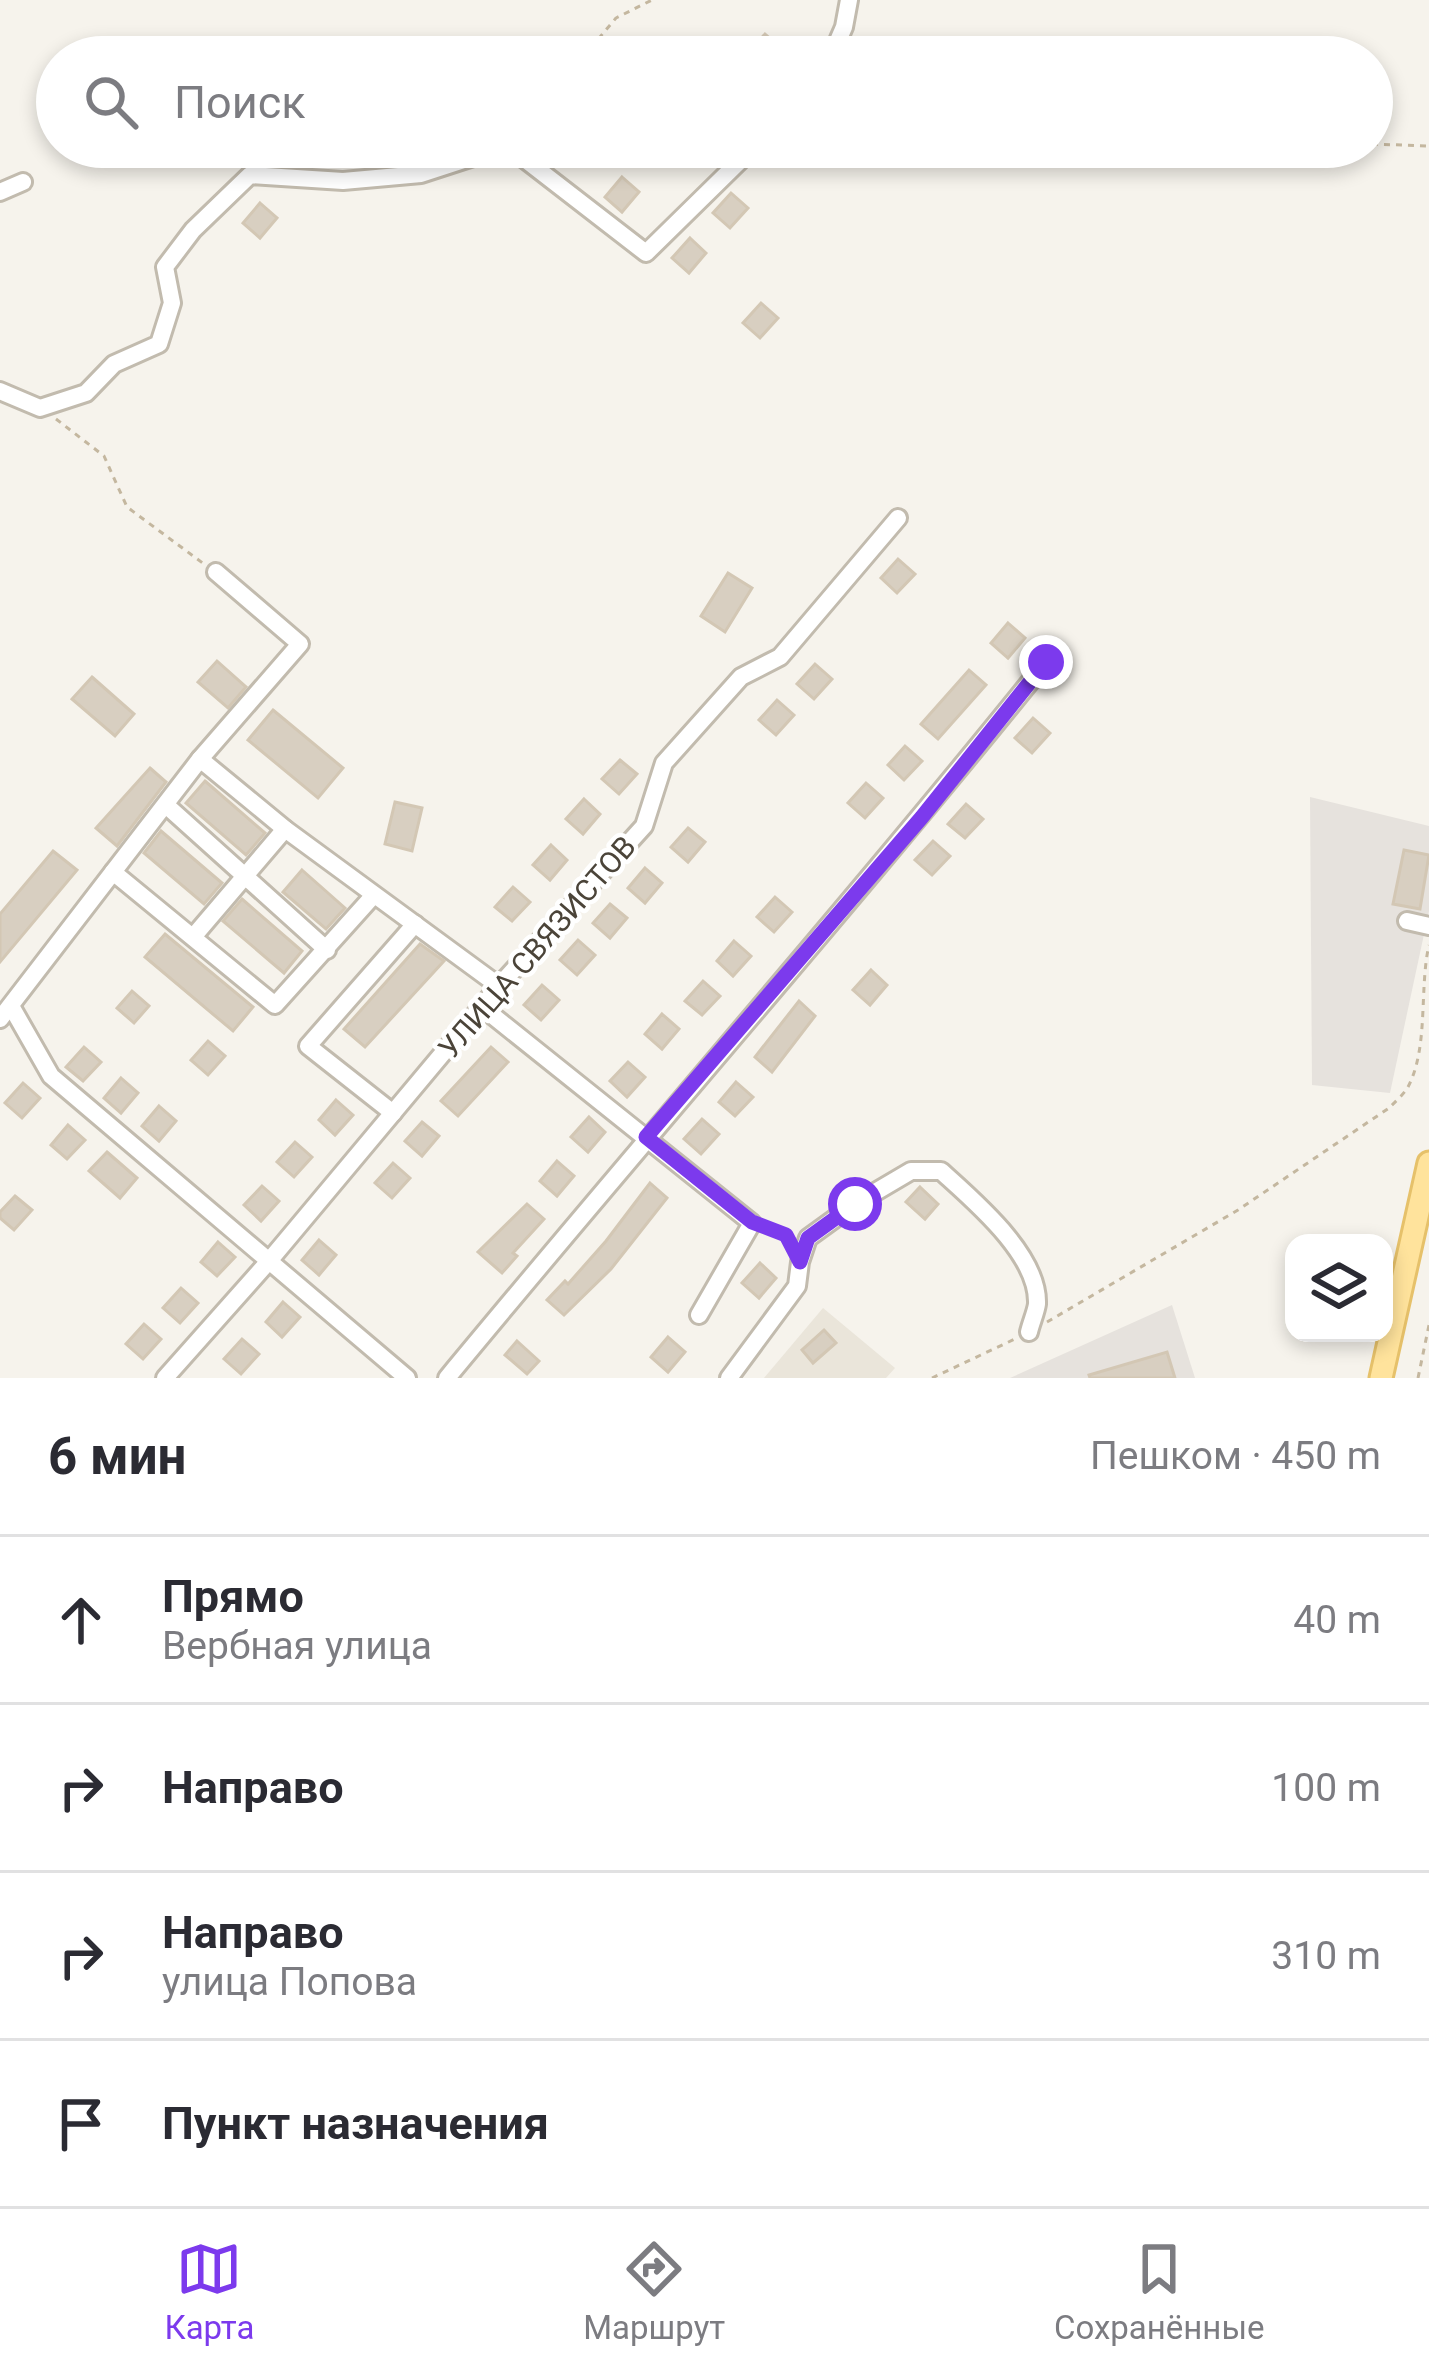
<!DOCTYPE html>
<html lang="ru">
<meta charset="utf-8">
<style>
:root{--surface:#fff;--page:#f2f2f3;--text:#2b2b33;--muted:#7c7c81;--line:#e1e1e2;--accent:#7c3aed}
body{margin:0;font-family:Roboto,sans-serif;background:var(--page);color:var(--text)}
.controls{position:absolute;right:36px;bottom:36px;display:grid;overflow:hidden;border-radius:24px;box-shadow:0 6px 18px #0003}
.controls button{width:108px;height:108px;display:grid;place-items:center;padding:0;border:0;border-bottom:3px solid var(--line);background:var(--surface);color:var(--text);font:60px sans-serif}
.stop{position:absolute;width:36px;height:36px;margin:-27px;border:9px solid #7c3aed;border-radius:50%;background:#fff}
.stop.end{background:#7c3aed;border-color:#fff;box-shadow:0 3px 12px #0008}
.list{margin:0;padding:0;list-style:none}
h2{display:flex;justify-content:space-between;align-items:center;height:156px;margin:0;padding:0 48px;font-size:51px}
h2 small{font-size:39px;font-weight:400;color:var(--muted)}
.list li{display:grid;grid-template-columns:78px 1fr auto;gap:36px;align-items:center;box-sizing:border-box;height:168px;padding:0 48px;border-top:3px solid var(--line)}
.list b{display:block;font-size:45px;white-space:nowrap}
.list p{margin:0;font-size:39px;white-space:nowrap;color:var(--muted)}
.list em{font-size:39px;font-style:normal;color:var(--muted)}
.icon{flex:none;width:66px;height:66px;fill:none;stroke:currentColor;stroke-width:2;stroke-linecap:round;stroke-linejoin:round}
.map{position:relative;flex:none;width:1429px;height:1378px;overflow:hidden}
.search{position:absolute;background:var(--surface);box-shadow:0 6px 18px #0003;left:36px;right:36px;top:36px;height:132px;display:flex;align-items:center;gap:30px;box-sizing:border-box;padding:0 42px;border-radius:66px;color:var(--muted);font-size:45px}
.sheet{height:828px;background:var(--surface)}
nav{display:flex;justify-content:space-around;align-items:center;box-sizing:border-box;height:168px;border-top:3px solid var(--line);background:var(--surface);font-size:33px;color:var(--muted)}
nav a{display:grid;justify-items:center;gap:6px}
nav .on{color:var(--accent)}
.map>svg:first-child{display:block}
.residential{fill:#eae5da}
.industrial{fill:#e6e2dd}
.building{fill:#d8cfc1;stroke:#d3c7b4;stroke-width:3}
.lines{fill:none;stroke-linecap:round;stroke-linejoin:round}
.minor-casing{stroke:#c2bbae;stroke-width:22}
.major-casing{stroke:#e6c16a;stroke-width:27}
.path{stroke:#c4b79f;stroke-width:3;stroke-dasharray:6 6;stroke-linecap:butt}
.minor{stroke:#fff;stroke-width:16}
.major{stroke:#ffe39c;stroke-width:21}
.route{stroke:#7c3aed;stroke-width:15}
.labels{text-anchor:middle;dominant-baseline:central;stroke-width:9;stroke-linejoin:round;paint-order:stroke}
.street-label{font-size:30px;fill:#4b4439;stroke:#fff}
</style>
<div class="map">
<svg width="1429" height="1378" viewBox="0 0 1429 1378">
<rect width="100%" height="100%" fill="#f6f3ec"/>
<polygon class="residential" points="823,1308 895,1368 886,1378 764,1378"/>
<g class="industrial">
<polygon points="1310,797 1429,826 1429,911 1390,1093 1312,1085"/>
<polygon points="1172,1305 1195,1378 1010,1378"/>
</g>
<g class="building">
<polygon points="765,34 782,49 775,57 745,57"/>
<polygon points="622,177 639,192 622,212 605,197"/>
<polygon points="731,193 748,208 730,228 713,213"/>
<polygon points="260,203 277,218 260,238 243,223"/>
<polygon points="690,238 706,253 689,273 672,258"/>
<polygon points="761,303 778,318 760,338 743,323"/>
<polygon points="898,559 915,574 897,593 881,578"/>
<polygon points="728,573 752,588 725,632 701,616"/>
<polygon points="1008,623 1025,638 1008,658 991,643"/>
<polygon points="217,661 246,687 228,708 198,682"/>
<polygon points="815,664 832,679 814,699 797,684"/>
<polygon points="969,670 986,685 938,739 921,724"/>
<polygon points="92,677 134,714 115,736 72,699"/>
<polygon points="777,700 794,715 776,735 759,720"/>
<polygon points="273,710 343,768 318,798 248,740"/>
<polygon points="1033,718 1050,733 1032,753 1015,738"/>
<polygon points="905,746 922,761 904,780 888,765"/>
<polygon points="620,760 637,774 619,794 602,779"/>
<polygon points="150,768 166,782 117,846 96,828"/>
<polygon points="205,781 265,833 246,855 186,803"/>
<polygon points="866,783 883,798 865,818 848,803"/>
<polygon points="584,799 600,814 583,834 566,819"/>
<polygon points="395,802 422,808 412,851 385,844"/>
<polygon points="966,804 983,819 965,838 948,824"/>
<polygon points="688,828 705,842 688,862 671,847"/>
<polygon points="161,831 222,883 204,904 144,853"/>
<polygon points="933,841 950,856 932,875 915,860"/>
<polygon points="551,845 567,860 550,880 533,865"/>
<polygon points="1404,850 1429,855 1420,909 1393,904"/>
<polygon points="53,851 77,870 0,962 0,914"/>
<polygon points="645,868 662,883 645,903 628,888"/>
<polygon points="302,870 345,908 326,929 283,892"/>
<polygon points="513,887 530,902 512,921 495,907"/>
<polygon points="775,897 792,912 774,932 757,917"/>
<polygon points="242,899 302,951 284,973 223,921"/>
<polygon points="610,904 627,918 610,938 593,923"/>
<polygon points="165,934 253,1007 233,1031 145,957"/>
<polygon points="578,940 595,955 577,975 560,960"/>
<polygon points="734,941 751,956 733,976 717,961"/>
<polygon points="420,944 444,961 365,1047 344,1029"/>
<polygon points="871,970 887,985 870,1005 853,990"/>
<polygon points="703,981 720,996 702,1015 685,1001"/>
<polygon points="542,985 559,1000 541,1020 524,1005"/>
<polygon points="132,991 149,1006 134,1023 117,1008"/>
<polygon points="799,1001 815,1016 772,1072 755,1057"/>
<polygon points="662,1014 679,1029 662,1049 645,1034"/>
<polygon points="208,1041 225,1056 208,1075 191,1060"/>
<polygon points="84,1047 101,1062 83,1081 66,1067"/>
<polygon points="491,1047 508,1062 458,1116 441,1101"/>
<polygon points="628,1062 645,1077 627,1097 610,1081"/>
<polygon points="121,1078 138,1093 121,1113 104,1098"/>
<polygon points="736,1082 753,1097 735,1116 719,1102"/>
<polygon points="23,1083 40,1098 22,1118 5,1103"/>
<polygon points="336,1100 353,1115 335,1135 319,1120"/>
<polygon points="159,1106 176,1121 159,1141 142,1126"/>
<polygon points="589,1117 605,1132 588,1152 571,1137"/>
<polygon points="702,1119 719,1134 701,1154 684,1139"/>
<polygon points="422,1122 439,1136 422,1156 405,1141"/>
<polygon points="68,1125 85,1140 67,1159 51,1145"/>
<polygon points="295,1142 312,1157 294,1177 277,1162"/>
<polygon points="107,1152 137,1178 120,1198 89,1171"/>
<polygon points="557,1161 574,1176 557,1196 540,1181"/>
<polygon points="393,1163 410,1178 392,1198 375,1183"/>
<polygon points="650,1183 667,1198 611,1269 564,1315 547,1300 565,1281 568,1284 606,1241"/>
<polygon points="262,1186 279,1201 261,1221 244,1205"/>
<polygon points="920,1187 938,1204 925,1219 906,1202"/>
<polygon points="15,1196 32,1210 14,1230 0,1218 0,1212"/>
<polygon points="527,1204 544,1219 513,1253 517,1256 502,1273 478,1252"/>
<polygon points="319,1240 336,1255 319,1275 302,1260"/>
<polygon points="218,1242 235,1257 217,1276 201,1262"/>
<polygon points="760,1263 776,1278 759,1298 742,1283"/>
<polygon points="181,1288 198,1303 180,1323 163,1308"/>
<polygon points="283,1302 300,1317 282,1337 266,1322"/>
<polygon points="144,1324 161,1339 143,1359 126,1344"/>
<polygon points="824,1330 836,1343 813,1363 802,1350"/>
<polygon points="668,1337 685,1352 668,1372 651,1357"/>
<polygon points="242,1339 259,1354 241,1374 224,1359"/>
<polygon points="517,1341 539,1361 527,1374 505,1355"/>
<polygon points="1167,1352 1175,1378 1090,1378 1089,1375"/>
</g>
<g class="lines">
<defs>
<g id="minor">
<polyline points="831,57 844,27 849,0"/>
<polyline points="509,147 646,253 754,147"/>
<polyline points="0,192 23,182"/>
<polyline points="0,391 40,408 86,393 114,364 159,344 172,303 165,267 193,230 250,175 343,181 421,174 504,147"/>
<polyline points="200,759 300,644 216,572"/>
<polyline points="167,806 327,950"/>
<polyline points="113,872 200,759 285,829 499,986"/>
<polyline points="1407,921 1429,926"/>
<polyline points="193,937 285,829"/>
<polyline points="11,1006 51,1076 407,1378"/>
<polyline points="482,1007 752,1223 699,1315"/>
<polyline points="0,1019 113,872 275,1005 373,896"/>
<polyline points="393,1113 308,1046 415,924"/>
<polyline points="165,1378 269,1261 499,986 644,826 664,763 741,677 780,657 898,518"/>
<path d="M447 1378C645 1138 851 905 1046 662"/>
<path d="M729 1378 797 1286 800 1262 808 1238 855 1204 911 1171H941C974 1201 1039 1255 1037 1304 1036 1312 1031 1323 1029 1332"/>
</g>
<polyline id="major" points="1381,1378 1429,1163"/>
</defs>
<use href="#minor" class="minor-casing"/>
<use href="#major" class="major-casing"/>
<g class="path">
<polyline points="583,57 616,18 652,0"/>
<polyline points="1372,144 1429,146"/>
<polyline points="56,419 104,456 127,507 204,564"/>
<polyline points="765,1227 786,1235 790,1244"/>
<path d="M1047 1322 1238 1210 1389 1108C1395 1102 1404 1094 1408 1087 1429 1047 1419 988 1429 945"/>
<polyline points="932,1378 1017,1338"/>
<polyline points="1418,1378 1429,1325"/>
</g>
<use href="#minor" class="minor"/>
<use href="#major" class="major"/>
</g>
<g class="lines">
<polyline class="route" points="855,1204 808,1238 800,1262 786,1235 752,1222 646,1137 922,817 1046,662"/>
</g>
<g class="labels">
<g class="street-label">
<text transform="translate(537 947) rotate(-49)">УЛИЦА СВЯЗИСТОВ</text>
</g>
</g>
</svg>
<div class="controls">
<button><svg class="icon" aria-label="layers" viewBox="0 0 24 24"><path d="M12 4l9 5-9 5-9-5zM3 14l9 5 9-5"/></svg></button>
</div>
<div class="stop" style="left:855px;top:1204px"></div>
<div class="stop end" style="left:1046px;top:662px"></div>
<div class="search"><svg class="icon" aria-label="search" viewBox="0 0 24 24"><circle cx="10" cy="10" r="6"/><path d="M15 15l6 6"/></svg>Поиск</div>
</div>
<section class="sheet">
<h2>6 мин<small>Пешком · 450 m</small></h2>
<ul class="list">
<li><svg class="icon" aria-label="ahead" viewBox="0 0 24 24"><path d="M12 20V5M6 11l6-6 6 6"/></svg><div><b>Прямо</b><p>Вербная улица</p></div><em>40 m</em></li>
<li><svg class="icon" aria-label="right" viewBox="0 0 24 24"><path d="M7 20v-9h11M14 6l5 5-5 5"/></svg><div><b>Направо</b></div><em>100 m</em></li>
<li><svg class="icon" aria-label="right" viewBox="0 0 24 24"><path d="M7 20v-9h11M14 6l5 5-5 5"/></svg><div><b>Направо</b><p>улица Попова</p></div><em>310 m</em></li>
<li><svg class="icon" aria-label="arrive" viewBox="0 0 24 24"><path d="M6 21V4h12l-3 4 3 4H6"/></svg><div><b>Пункт назначения</b></div></li>
</ul>
</section>
<nav>
<a class="on"><svg class="icon" aria-label="map" viewBox="0 0 24 24"><path d="M3 6l6-2 6 2 6-2v14l-6 2-6-2-6 2zM9 4v14M15 6v14"/></svg>Карта</a>
<a><svg class="icon" aria-label="directions" viewBox="0 0 24 24"><path d="M12 3l9 9-9 9-9-9zM9 14v-3h6M13 9l2 2-2 2"/></svg>Маршрут</a>
<a><svg class="icon" aria-label="saved" viewBox="0 0 24 24"><path d="M7 4h10v16l-5-4-5 4z"/></svg>Сохранённые</a>
</nav>
